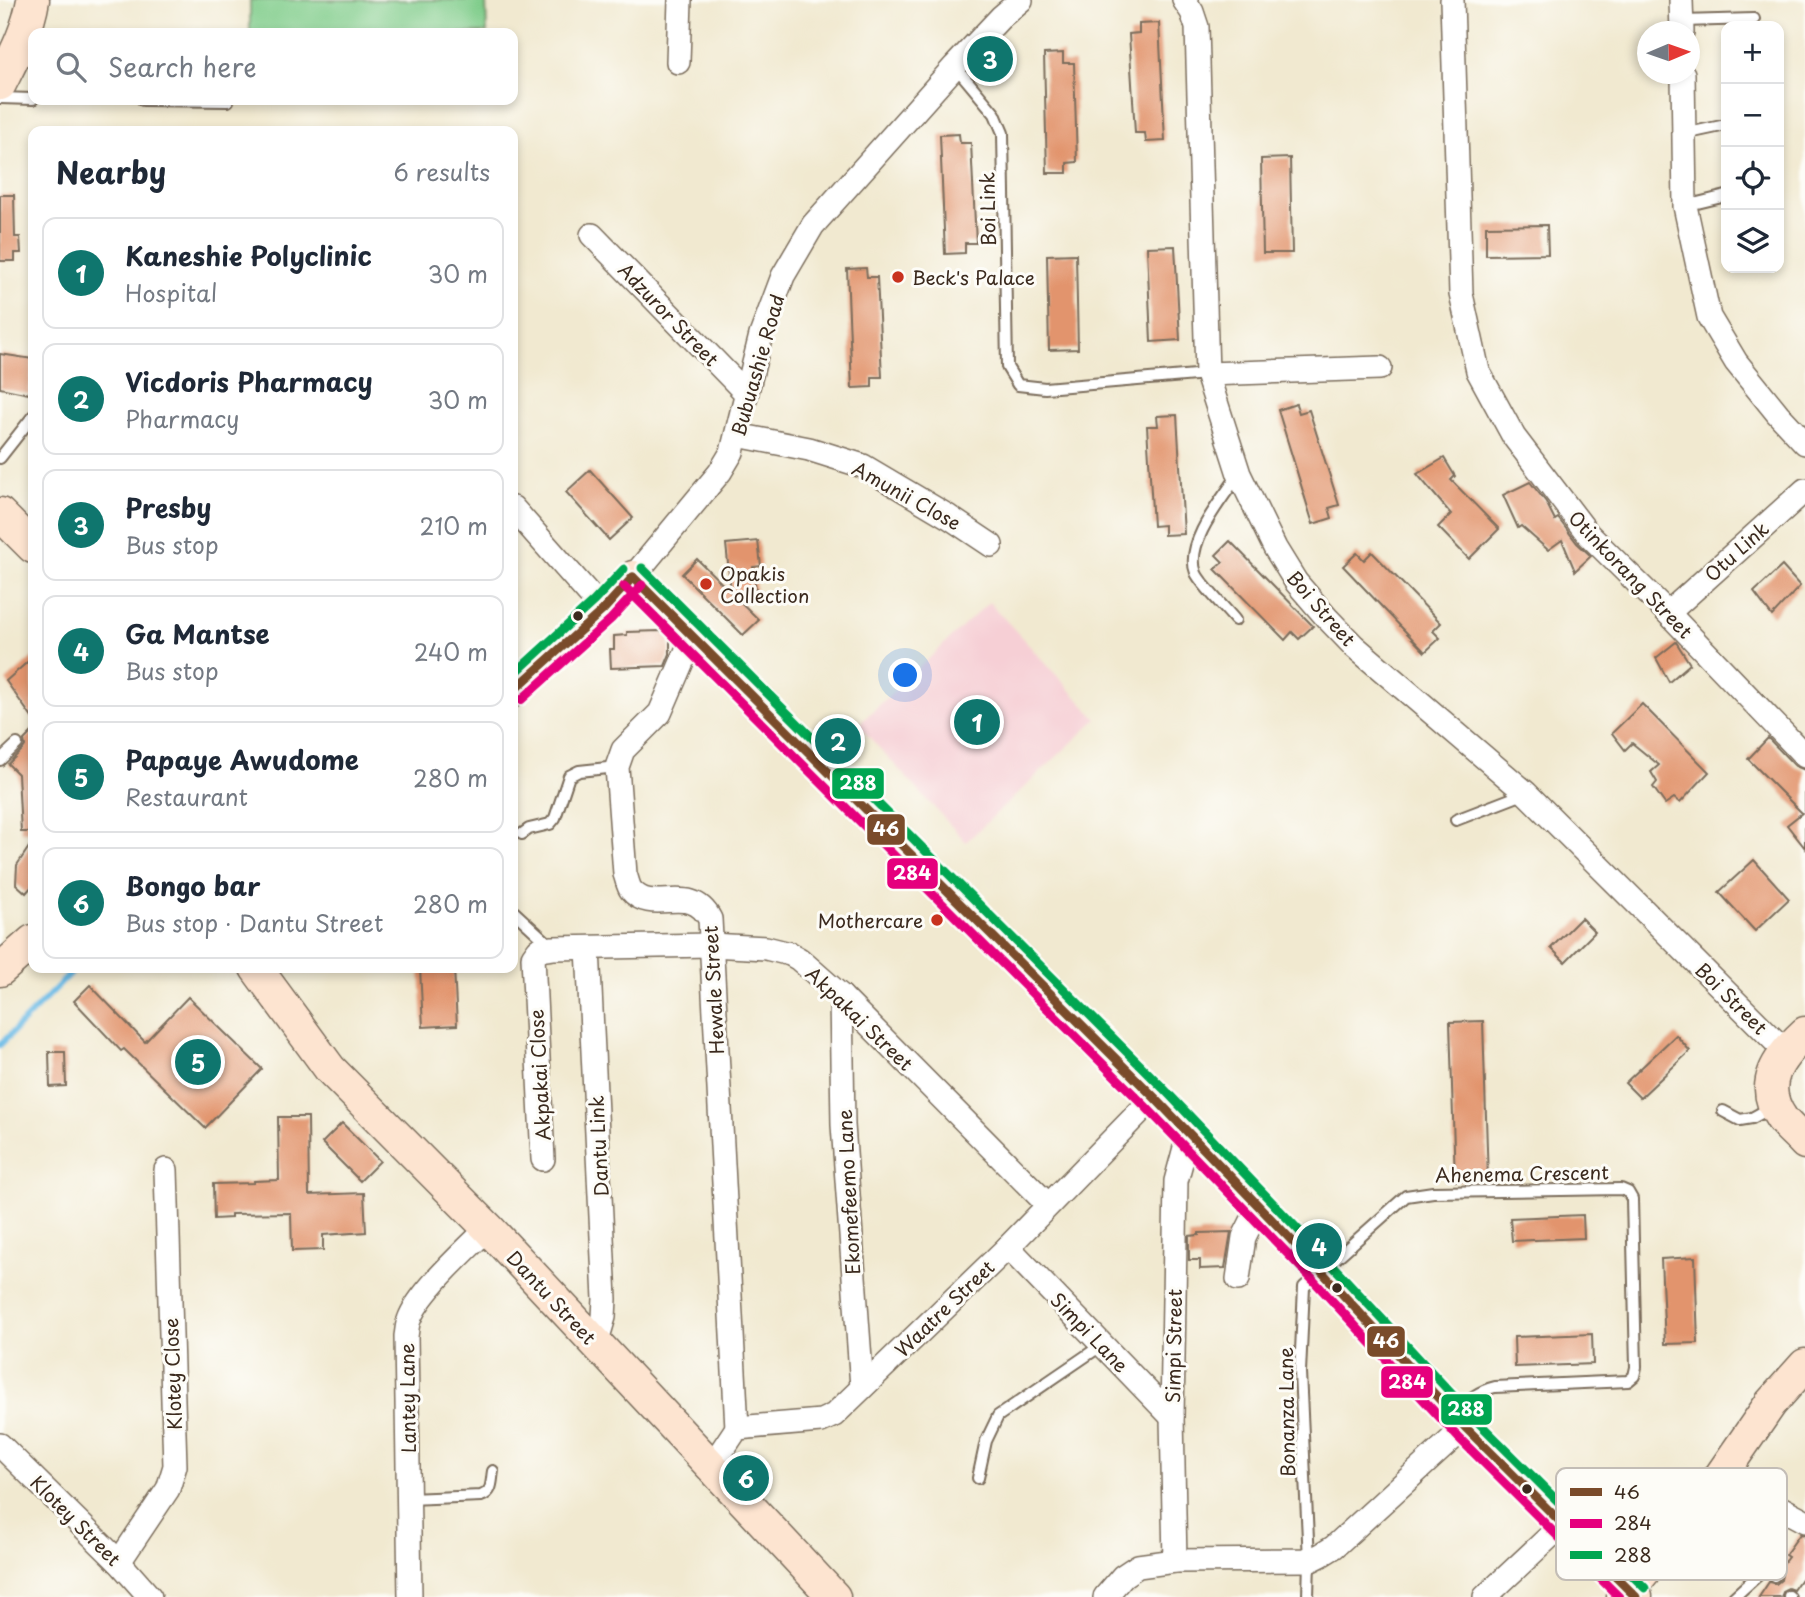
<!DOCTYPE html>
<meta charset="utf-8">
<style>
:root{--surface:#fff;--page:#f6f6f7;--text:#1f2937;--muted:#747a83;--line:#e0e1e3;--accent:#0f766e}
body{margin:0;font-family:"Playpen Sans",sans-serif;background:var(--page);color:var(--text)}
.controls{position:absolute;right:21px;top:21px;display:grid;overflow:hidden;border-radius:14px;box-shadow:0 4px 10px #0003}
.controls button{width:63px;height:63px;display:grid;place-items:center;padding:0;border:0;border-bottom:2px solid var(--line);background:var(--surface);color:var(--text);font:35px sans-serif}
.compass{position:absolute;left:1637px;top:21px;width:63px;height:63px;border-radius:50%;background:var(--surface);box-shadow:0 4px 10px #0003;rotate:88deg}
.you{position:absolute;left:906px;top:676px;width:24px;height:24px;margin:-18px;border:5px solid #fff;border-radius:50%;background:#1a73e8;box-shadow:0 0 0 10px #1a73e833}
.badge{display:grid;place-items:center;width:46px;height:46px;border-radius:50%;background:var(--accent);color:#fff;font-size:23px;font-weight:700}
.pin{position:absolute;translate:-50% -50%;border:4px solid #fff;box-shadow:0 2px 7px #0006}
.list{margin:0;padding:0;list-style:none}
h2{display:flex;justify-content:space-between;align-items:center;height:91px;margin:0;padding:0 28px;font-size:30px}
h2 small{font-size:23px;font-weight:400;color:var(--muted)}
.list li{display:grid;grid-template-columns:46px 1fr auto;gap:21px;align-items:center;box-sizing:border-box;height:112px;margin:0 14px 14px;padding:0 14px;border:2px solid var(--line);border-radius:14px}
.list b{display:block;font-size:26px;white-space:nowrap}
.list p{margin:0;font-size:23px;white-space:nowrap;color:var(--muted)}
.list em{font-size:23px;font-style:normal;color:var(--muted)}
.icon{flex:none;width:38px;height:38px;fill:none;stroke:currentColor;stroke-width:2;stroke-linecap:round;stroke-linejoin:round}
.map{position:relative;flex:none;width:1805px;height:1597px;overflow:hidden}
.search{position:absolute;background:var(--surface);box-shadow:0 4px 10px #0003;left:28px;top:28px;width:490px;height:77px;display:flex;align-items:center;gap:18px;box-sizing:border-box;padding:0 24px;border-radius:14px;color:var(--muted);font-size:26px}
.panel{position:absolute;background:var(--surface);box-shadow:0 4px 10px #0003;left:28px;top:126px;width:490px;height:847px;border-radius:14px}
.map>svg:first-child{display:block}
.built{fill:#f6cfd5}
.green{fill:#81cd8c;stroke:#5e7c55;stroke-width:2}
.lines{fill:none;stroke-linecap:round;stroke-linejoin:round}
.stream{stroke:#6bbbe6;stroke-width:6}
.building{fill:#e2946d}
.lane-casing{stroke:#7b6d5c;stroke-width:14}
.street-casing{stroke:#7b6d5c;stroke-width:26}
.secondary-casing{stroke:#7b6d5c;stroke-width:35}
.lane{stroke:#fff;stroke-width:10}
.street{stroke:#fff;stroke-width:23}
.secondary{stroke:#fde4d0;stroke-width:32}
.bus-1-casing{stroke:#fdfcf7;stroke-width:14}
.bus-2-casing{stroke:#fdfcf7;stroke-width:14}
.bus-3-casing{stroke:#fdfcf7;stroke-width:14}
.bus-1{stroke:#7a4b2a;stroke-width:9}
.bus-2{stroke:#e5007d;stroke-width:9}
.bus-3{stroke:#00a651;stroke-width:9}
.poi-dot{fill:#c8321e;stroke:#fdfcf7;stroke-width:2.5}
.bus-dot{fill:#3b2a1e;stroke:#fdfcf7;stroke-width:2.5}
.labels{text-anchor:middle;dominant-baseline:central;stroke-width:6;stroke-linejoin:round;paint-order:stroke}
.street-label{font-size:19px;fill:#3b2a1e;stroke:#fdfcf7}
.poi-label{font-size:19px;fill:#3b2a1e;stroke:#fdfcf7;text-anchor:start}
.key{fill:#fdfcf7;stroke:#c3bdb6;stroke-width:2}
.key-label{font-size:19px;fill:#3b2a1e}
.line-badge{stroke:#fdfcf7;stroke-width:2.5}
.badge-label{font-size:19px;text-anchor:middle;font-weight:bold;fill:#fff}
</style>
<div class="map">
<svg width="1805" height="1597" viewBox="0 0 1805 1597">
<rect width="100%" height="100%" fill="#fdfcf7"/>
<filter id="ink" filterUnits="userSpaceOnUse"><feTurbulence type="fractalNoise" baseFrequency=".0143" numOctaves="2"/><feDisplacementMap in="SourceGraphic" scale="14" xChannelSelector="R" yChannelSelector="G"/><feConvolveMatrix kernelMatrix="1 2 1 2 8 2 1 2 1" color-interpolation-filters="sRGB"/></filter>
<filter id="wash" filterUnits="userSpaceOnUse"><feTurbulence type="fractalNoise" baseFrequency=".00686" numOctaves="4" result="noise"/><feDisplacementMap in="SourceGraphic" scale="28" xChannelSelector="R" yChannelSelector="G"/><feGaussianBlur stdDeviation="1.57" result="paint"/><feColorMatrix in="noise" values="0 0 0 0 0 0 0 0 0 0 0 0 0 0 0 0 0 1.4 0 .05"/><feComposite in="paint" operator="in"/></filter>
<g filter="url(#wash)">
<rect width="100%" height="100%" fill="#f1e9d0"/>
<polygon class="built" points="989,602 1097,719 966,842 858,725"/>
<polygon class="green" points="250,0 486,0 487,33 250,33"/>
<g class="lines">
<polyline class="stream" points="0,1045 76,968"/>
</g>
<g id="blocks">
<g class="building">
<polygon points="1159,23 1165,141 1146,142 1145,133 1135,133 1129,34 1139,33 1139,24"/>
<polygon points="1063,53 1063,63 1074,63 1077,162 1067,163 1067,173 1047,173 1044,54"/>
<polygon points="959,134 960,143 971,143 976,243 965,243 965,253 945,254 940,135"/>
<polygon points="1290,158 1292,253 1263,253 1261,159"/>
<polygon points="0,195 14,195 15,237 20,237 21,253 15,253 15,261 0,261"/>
<polygon points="1547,225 1548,254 1486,255 1486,226"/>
<polygon points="1175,246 1180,340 1151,342 1147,247"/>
<polygon points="1076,254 1078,349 1049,350 1047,255"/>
<polygon points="866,268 867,277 877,277 882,377 872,377 872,387 852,388 847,269"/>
<polygon points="0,354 33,359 29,394 0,388"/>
<polygon points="1296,404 1299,413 1309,410 1339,505 1329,508 1332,518 1313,524 1278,410"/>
<polygon points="1177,415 1184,534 1164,535 1164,525 1153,526 1147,426 1158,426 1157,416"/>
<polygon points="1444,458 1455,476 1451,480 1499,529 1469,559 1438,527 1451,514 1417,474"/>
<polygon points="590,470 633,518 609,540 566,492"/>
<polygon points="1530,482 1546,502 1555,520 1558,518 1577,543 1591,556 1575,571 1562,540 1548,550 1521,526 1518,528 1503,495"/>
<polygon points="758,541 761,566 753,567 756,590 731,592 726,544"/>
<polygon points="1230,541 1313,626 1299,639 1292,632 1285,640 1215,569 1223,562 1216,555"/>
<polygon points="1372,552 1441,623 1433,631 1440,638 1425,652 1343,566 1357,553 1364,560"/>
<polygon points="697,559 759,620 743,635 682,574"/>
<polygon points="1782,566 1800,586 1772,616 1754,592"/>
<polygon points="661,631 670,639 670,654 665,666 611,668 610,649 614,649 614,636 627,635 627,632"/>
<polygon points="1676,642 1690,664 1669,682 1656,658"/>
<polygon points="33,657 33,719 6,681"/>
<polygon points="1642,704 1709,772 1680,803 1674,798 1665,804 1653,787 1657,782 1651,772 1659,765 1632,743 1625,750 1612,733"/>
<polygon points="33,731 33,832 21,832 18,774 8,764 23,749 25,746 24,740"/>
<polygon points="1768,738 1795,766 1805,770 1805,848 1787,825 1802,813 1748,759"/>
<polygon points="33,841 33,885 26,893 16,884 17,865"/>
<polygon points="1754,860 1789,899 1755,931 1719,892"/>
<polygon points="1581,918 1595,932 1565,962 1551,948"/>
<polygon points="420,968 454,968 457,1025 423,1027"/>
<polygon points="90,985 145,1042 188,997 262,1069 205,1128 124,1049 121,1051 74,1001"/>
<polygon points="1483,1021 1488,1181 1455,1181 1450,1022"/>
<polygon points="1676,1035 1690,1051 1640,1098 1625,1083"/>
<polygon points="49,1052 65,1052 66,1086 50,1087"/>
<polygon points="278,1117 308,1117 309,1195 364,1193 366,1232 323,1235 323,1250 292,1251 291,1213 231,1214 231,1218 214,1219 213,1184 254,1183 254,1181 279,1180"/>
<polygon points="342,1123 380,1161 360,1181 322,1143"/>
<polygon points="1583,1215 1584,1238 1512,1241 1510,1218"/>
<polygon points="1231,1232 1225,1268 1200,1269 1200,1260 1189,1260 1189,1236 1199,1235 1199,1233"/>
<polygon points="1695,1257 1698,1343 1665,1344 1661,1259"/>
<polygon points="1592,1334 1593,1364 1515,1367 1514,1337"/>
<polygon points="1800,1534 1805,1535 1805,1573 1793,1590 1788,1588 1784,1590 1781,1597 1759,1597 1769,1582 1776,1584 1781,1580 1782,1574 1779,1569 1788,1557 1785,1555"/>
</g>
</g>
</g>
<g filter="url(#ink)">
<use href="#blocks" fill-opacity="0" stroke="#7b6d5c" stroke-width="2"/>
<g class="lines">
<defs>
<g id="lane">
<polyline points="1682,21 1754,19"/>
<polyline points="955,66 995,114 1003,133 1007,367 1018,385 1045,388 1207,374"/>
<polyline points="0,98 33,99"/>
<polyline points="143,100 228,101"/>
<polyline points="1684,134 1726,125"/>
<polyline points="1685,206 1726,196"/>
<polyline points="0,458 33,416"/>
<path d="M1235 620C1227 610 1200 583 1196 573 1184 543 1223 498 1239 474"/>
<polyline points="0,760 17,744"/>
<polyline points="1456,820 1526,793"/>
<polyline points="522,834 529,829 550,824 555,818 569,776 579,771 617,767"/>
<polyline points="513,911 551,946"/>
<polyline points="1723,1111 1740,1120 1752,1118 1772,1107"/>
<polyline points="978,1478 986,1441 998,1416 1102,1345"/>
<polyline points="1716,1491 1767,1567"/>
<path d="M409 1499 481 1496C493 1492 491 1482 493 1471"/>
<polyline points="1789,1596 1790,1597"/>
<path d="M1308 1597 1309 1560 1300 1372 1304 1287 1406 1196 1433 1192 1621 1189 1628 1192 1632 1199 1636 1367 1634 1376 1628 1381 1495 1387C1478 1391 1468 1400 1456 1412"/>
<polyline points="1734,1597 1767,1567 1774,1576"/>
</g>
<g id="street">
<polyline points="1184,0 1192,12 1197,27 1207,374 1239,474 1275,548 1296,582 1327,618 1354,646 1526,793 1785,1051"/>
<polyline points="1452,0 1461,294 1478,371 1514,437 1588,534 1668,613 1805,756"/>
<polyline points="1681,0 1682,32"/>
<polyline points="678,62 680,0"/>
<polyline points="1683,74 1685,206 1709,317 1736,362 1778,414 1805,443"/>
<polyline points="592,235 746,393"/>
<polyline points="1207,374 1380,368"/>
<polyline points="737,435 809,449 863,466 949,517 991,545"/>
<polyline points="513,508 603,610"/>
<polyline points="633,577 720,472 732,452 761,335 783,276 813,225 955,66 1001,17 1021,0"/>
<polyline points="1668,613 1805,490"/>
<path d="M693 636 660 713 623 750 617 767 625 874C627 879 628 886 631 890 653 917 690 881 710 919L737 1428"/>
<polyline points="588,948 605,1299 604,1317 596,1344"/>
<polyline points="841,996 843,1125 862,1387"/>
<polyline points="543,1159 533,957 538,950 553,948 711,945 766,948 790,954 799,959 841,996 1048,1205"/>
<polyline points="1008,1247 1172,1417"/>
<polyline points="1238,1279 1244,1237 1259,1207"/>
<polyline points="0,1445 119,1562 150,1597"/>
<polyline points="711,1467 737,1428 821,1421 834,1415 1008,1247 1154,1097"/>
<polyline points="1721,1476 1805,1521"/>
<polyline points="1175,1561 1172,1417 1176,1181 1189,1133"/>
<polyline points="119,1562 168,1489 175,1466 166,1170"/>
<path d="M410 1597 406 1336C407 1331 407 1325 409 1320 418 1293 466 1250 488 1228"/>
<polyline points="1105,1597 1123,1576 1138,1566 1175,1561 1311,1560 1321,1555 1334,1547 1465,1427"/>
<polyline points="1485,1597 1563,1524"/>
</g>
<g id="secondary">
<path d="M0 84C14 56 28 31 33 0"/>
<polyline points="0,514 33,547"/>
<polyline points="513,691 603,610 633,577 1154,1097 1322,1272 1465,1427 1636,1597"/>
<polyline points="256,968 330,1069 488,1228 834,1597"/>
<polyline points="0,970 33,941"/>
<path d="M1805 1033C1779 1057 1757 1084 1782 1119 1788 1127 1798 1135 1805 1143"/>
<polyline points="1623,1597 1713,1487 1771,1403 1805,1365"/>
</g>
</defs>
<use href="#lane" class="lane-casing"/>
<use href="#street" class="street-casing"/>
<use href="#secondary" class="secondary-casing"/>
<use href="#lane" class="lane"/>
<use href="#street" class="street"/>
<use href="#secondary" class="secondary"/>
<defs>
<g id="bus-1">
<polyline points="633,577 1154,1097 1322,1272 1465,1427 1636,1597"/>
<polyline points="513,691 603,610 633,577"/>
</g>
<g id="bus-2">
<polyline points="624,586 1145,1106 1313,1280 1456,1435 1619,1597"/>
<polyline points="521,700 611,619 642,585"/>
</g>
<g id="bus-3">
<polyline points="642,568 1163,1088 1331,1264 1474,1418 1645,1588"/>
<polyline points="513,675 594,601 624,569"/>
</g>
</defs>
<use href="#bus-1" class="bus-1-casing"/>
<use href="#bus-2" class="bus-2-casing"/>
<use href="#bus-3" class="bus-3-casing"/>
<use href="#bus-1" class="bus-1"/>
<use href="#bus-2" class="bus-2"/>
<use href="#bus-3" class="bus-3"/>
</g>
</g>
<g class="poi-dot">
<circle cx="898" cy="277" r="7"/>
<circle cx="706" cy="584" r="7"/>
<circle cx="937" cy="920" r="7"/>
</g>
<g class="bus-dot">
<circle cx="578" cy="616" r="6"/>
<circle cx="1337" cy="1288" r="6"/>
<circle cx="1527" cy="1489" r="6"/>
</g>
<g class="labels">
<g class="street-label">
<text transform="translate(987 209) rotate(-91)">Boi Link</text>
<text transform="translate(669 314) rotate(46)">Adzuror Street</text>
<text transform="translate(757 365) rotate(-74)">Bubuashie Road</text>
<text transform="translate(907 495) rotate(29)">Amunii Close</text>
<text transform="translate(1736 551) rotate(-42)">Otu Link</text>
<text transform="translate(1631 574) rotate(46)">Otinkorang Street</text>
<text transform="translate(1322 608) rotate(49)">Boi Street</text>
<text transform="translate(713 990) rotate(-93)">Hewale Street</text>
<text transform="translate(1732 998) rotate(45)">Boi Street</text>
<text transform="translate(860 1018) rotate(44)">Akpakai Street</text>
<text transform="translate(539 1075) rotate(-93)">Akpakai Close</text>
<text transform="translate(598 1146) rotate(-93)">Dantu Link</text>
<text transform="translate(1522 1173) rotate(-1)">Ahenema Crescent</text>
<text transform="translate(848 1192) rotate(-93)">Ekomefeemo Lane</text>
<text transform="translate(552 1297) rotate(47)">Dantu Street</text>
<text transform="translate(944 1308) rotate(-44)">Waatre Street</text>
<text transform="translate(1090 1332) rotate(46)">Simpi Lane</text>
<text transform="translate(1173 1346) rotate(-89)">Simpi Street</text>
<text transform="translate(172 1374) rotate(-92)">Klotey Close</text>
<text transform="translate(407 1398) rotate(-91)">Lantey Lane</text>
<text transform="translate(1286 1412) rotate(-91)">Bonanza Lane</text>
<text transform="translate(76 1520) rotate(45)">Klotey Street</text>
</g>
<g class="poi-label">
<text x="912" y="277">Beck's Palace</text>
<text x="720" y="573">Opakis<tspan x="720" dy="22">Collection</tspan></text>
<text x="923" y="920" text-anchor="end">Mothercare</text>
</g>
</g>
<rect x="1556" y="1468" width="231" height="112" rx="10" class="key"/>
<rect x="1570" y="1488" width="32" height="8" fill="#7a4b2a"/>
<rect x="1570" y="1519" width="32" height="9" fill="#e5007d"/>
<rect x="1570" y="1551" width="32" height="8" fill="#00a651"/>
<g class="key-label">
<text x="1614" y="1499">46</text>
<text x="1614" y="1530">284</text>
<text x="1614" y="1562">288</text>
</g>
<g class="line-badge">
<rect x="831" y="767" width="54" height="33" rx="7" fill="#00a651"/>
<rect x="866" y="813" width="40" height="33" rx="7" fill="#7a4b2a"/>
<rect x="886" y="857" width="53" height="33" rx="7" fill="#e5007d"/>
<rect x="1366" y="1325" width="40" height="33" rx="7" fill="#7a4b2a"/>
<rect x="1380" y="1365" width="54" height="34" rx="7" fill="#e5007d"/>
<rect x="1440" y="1393" width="53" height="33" rx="7" fill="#00a651"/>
</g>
<g class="badge-label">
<text x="858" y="790">288</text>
<text x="886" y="836">46</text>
<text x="912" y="880">284</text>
<text x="1386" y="1348">46</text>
<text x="1407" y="1389">284</text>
<text x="1466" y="1416">288</text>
</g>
</svg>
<div class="controls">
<button>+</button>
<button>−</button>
<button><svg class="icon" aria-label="locate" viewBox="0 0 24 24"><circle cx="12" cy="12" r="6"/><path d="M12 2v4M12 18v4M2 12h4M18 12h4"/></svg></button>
<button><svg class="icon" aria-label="layers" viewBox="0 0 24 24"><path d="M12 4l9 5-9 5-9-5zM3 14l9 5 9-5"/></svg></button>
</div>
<svg class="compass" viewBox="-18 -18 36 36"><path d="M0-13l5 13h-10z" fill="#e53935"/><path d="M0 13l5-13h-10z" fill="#747a83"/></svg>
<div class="you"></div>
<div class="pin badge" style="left:977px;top:722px">1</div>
<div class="pin badge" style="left:838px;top:741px">2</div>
<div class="pin badge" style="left:990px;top:59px">3</div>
<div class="pin badge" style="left:1319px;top:1246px">4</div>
<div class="pin badge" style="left:198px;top:1062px">5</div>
<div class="pin badge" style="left:746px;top:1478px">6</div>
<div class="search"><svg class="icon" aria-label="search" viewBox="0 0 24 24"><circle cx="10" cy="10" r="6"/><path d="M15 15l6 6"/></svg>Search here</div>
<section class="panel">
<h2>Nearby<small>6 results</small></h2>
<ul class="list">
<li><span class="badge">1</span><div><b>Kaneshie Polyclinic</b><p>Hospital</p></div><em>30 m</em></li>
<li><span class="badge">2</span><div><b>Vicdoris Pharmacy</b><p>Pharmacy</p></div><em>30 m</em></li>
<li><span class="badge">3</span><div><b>Presby</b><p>Bus stop</p></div><em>210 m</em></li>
<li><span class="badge">4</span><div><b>Ga Mantse</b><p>Bus stop</p></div><em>240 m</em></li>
<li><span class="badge">5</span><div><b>Papaye Awudome</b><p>Restaurant</p></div><em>280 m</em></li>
<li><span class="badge">6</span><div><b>Bongo bar</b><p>Bus stop · Dantu Street</p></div><em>280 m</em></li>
</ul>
</section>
</div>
